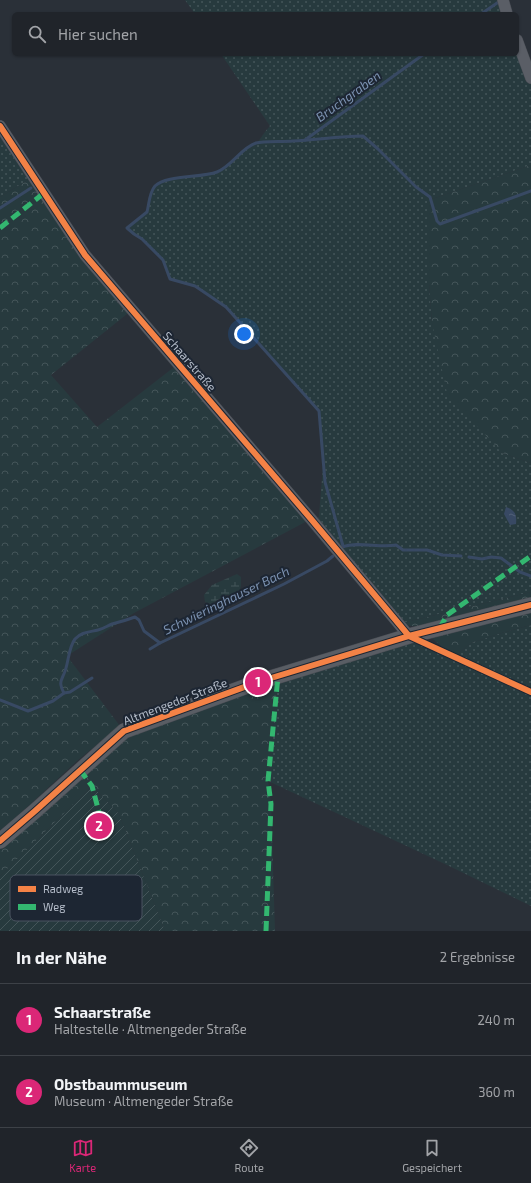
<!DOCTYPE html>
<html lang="de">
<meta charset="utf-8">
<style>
:root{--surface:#20242a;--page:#282c32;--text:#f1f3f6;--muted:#a2a4a8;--line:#3d4147;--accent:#db2777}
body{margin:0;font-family:"Exo 2",sans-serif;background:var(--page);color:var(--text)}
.you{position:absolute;left:244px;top:334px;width:14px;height:14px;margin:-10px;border:3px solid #fff;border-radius:50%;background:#1a73e8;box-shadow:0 0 0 6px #1a73e833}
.badge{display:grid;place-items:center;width:26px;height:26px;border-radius:50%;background:var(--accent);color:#fff;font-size:13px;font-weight:700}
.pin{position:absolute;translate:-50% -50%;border:2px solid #fff;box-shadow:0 1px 4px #0006}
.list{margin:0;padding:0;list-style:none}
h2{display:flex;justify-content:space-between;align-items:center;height:52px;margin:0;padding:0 16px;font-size:17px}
h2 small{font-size:13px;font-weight:400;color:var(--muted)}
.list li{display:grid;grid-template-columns:26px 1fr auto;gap:12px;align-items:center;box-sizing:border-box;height:72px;padding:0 16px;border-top:1px solid var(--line)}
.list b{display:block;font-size:15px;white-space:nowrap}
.list p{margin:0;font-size:13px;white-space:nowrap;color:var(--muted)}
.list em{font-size:13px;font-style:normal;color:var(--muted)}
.icon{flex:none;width:22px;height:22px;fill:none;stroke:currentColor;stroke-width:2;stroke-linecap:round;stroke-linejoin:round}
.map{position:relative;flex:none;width:531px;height:931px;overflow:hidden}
.search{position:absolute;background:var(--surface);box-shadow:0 1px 3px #0004;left:12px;right:12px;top:12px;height:44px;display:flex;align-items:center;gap:10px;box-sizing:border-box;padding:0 14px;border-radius:6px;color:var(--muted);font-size:15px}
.sheet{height:196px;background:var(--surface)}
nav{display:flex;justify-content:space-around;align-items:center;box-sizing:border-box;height:56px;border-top:1px solid var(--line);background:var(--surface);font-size:11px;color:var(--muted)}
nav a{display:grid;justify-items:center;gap:2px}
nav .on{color:var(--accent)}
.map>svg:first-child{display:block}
.grass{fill:url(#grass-dots)}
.forest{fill:url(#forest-crowns)}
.wetland{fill:url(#wetland-marsh)}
.garden{fill:url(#garden-furrows)}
.water{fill:url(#water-ripples)}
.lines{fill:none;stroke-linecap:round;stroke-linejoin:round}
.stream{stroke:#384963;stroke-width:3}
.street-casing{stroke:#484c53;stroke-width:12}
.secondary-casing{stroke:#484c53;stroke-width:16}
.street{stroke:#5a5e66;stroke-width:11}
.secondary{stroke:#595d64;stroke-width:15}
.quiet{stroke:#33b770;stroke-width:5;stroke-dasharray:10 5;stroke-linecap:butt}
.cycleway-casing{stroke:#1d2633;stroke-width:8}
.cycleway{stroke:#f48246;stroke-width:6}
.labels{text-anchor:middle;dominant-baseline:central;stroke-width:4;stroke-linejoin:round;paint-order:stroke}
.street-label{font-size:12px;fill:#b4bcc9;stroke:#1d2633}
.water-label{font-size:13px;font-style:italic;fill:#7c92b1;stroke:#1d2633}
.key{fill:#1d2633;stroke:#4a5360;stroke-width:1}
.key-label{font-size:11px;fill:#b4bcc9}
</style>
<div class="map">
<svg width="531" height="931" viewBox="0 0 531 931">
<defs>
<pattern id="grass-dots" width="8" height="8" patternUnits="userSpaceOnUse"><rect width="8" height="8" fill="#273a3e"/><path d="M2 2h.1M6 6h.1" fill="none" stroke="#445559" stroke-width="1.8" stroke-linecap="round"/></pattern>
<pattern id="forest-crowns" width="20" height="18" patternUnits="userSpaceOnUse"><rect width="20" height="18" fill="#273a3e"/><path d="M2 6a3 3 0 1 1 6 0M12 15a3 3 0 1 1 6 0" fill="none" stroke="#445559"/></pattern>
<pattern id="wetland-marsh" width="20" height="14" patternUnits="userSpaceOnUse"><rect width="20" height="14" fill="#273a3e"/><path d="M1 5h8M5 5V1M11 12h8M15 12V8" fill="none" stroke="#445559"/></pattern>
<pattern id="garden-furrows" width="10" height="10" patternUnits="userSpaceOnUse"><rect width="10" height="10" fill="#273a3e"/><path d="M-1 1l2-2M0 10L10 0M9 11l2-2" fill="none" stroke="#445559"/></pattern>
<pattern id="water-ripples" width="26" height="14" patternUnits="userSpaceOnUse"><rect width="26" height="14" fill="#384963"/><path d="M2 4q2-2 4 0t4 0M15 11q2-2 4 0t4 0" fill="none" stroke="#526178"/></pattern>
</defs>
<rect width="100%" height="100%" fill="#2a3038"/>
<g class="grass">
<polygon points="185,0 503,0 507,14 195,14"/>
<path d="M221 54H517L531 69V165L429 200V283L432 323 502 453 531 463V592L398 624 318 527 324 454 319 411 226 307 195 286 170 279 163 260 142 239 134 234 127 228 147 212C149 205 149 192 155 186 167 175 201 178 217 171 227 167 235 158 244 151 248 148 253 146 257 143 261 138 265 131 270 126Z"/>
<polygon points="0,126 33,177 0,197"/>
<polygon points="531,625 531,906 447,865 268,781 278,676 409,636 454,657 471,643 498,634"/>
</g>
<g class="forest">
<polygon points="531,165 531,463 502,453 447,393 432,323 429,283 429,200"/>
<polygon points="33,177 132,310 51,375 97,427 178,364 311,519 134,613 67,656 120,726 78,760 11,822 0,830 0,197"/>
<polygon points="531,592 531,625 498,634 471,643 454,657 419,627 398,624"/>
<polygon points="278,676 268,781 271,804 275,931 165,931 119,814 92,786 0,876 0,841 116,737"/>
</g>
<polygon class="wetland" points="237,574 241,577 241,586 239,592 234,595 226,595 211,604 205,602 204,595 212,585"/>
<polygon class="garden" points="92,786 119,814 165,931 0,931 0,876"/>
<path class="water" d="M506 507C515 510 517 515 516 524L510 525 504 514Z"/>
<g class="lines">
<g class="stream">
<polyline points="481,14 500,1"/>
<polyline points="305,140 424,54"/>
<polyline points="0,208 31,188"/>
<path d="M343 546 325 482 319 411 226 307 195 286 170 279 163 260 142 239 134 234 127 228 147 212C149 205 149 193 155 186 166 175 201 178 217 172 232 166 241 148 256 143 264 141 283 142 293 141 316 140 339 136 363 136L378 149 416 187 430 197 437 221 440 224 531 191"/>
<path d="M342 547C358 541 379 548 396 545L403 550H427L442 555 461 556"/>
<polyline points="469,557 482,559 491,557 501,558 520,572 531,576"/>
<polyline points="150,649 160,643"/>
<polyline points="64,693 70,692 92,678"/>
<path d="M0 700 28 711 53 701 64 693C57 680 63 680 66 668 69 658 69 647 75 639 81 632 90 632 98 630 103 629 107 626 112 624 120 622 127 620 135 617L139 620 144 631 160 643 284 584 327 561 333 556"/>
</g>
<defs>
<g id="street">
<polyline points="503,0 507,14"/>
<polyline points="517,40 531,78"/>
<polyline points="0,126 85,255 311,519 409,636"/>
</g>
<polyline id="secondary" points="0,841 35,811 124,731 258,682 409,636 531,605"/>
</defs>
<use href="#street" class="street-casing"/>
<use href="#secondary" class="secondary-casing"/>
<use href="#street" class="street"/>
<use href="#secondary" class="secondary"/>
<g class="quiet">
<polyline points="0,228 44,193"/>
<polyline points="440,628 447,615 531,556"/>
<polyline points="80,770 92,786 99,812"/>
<polyline points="266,931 271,804 268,781 278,676"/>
</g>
<defs>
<g id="cycleway">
<polyline points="0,126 85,255 311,519 409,636 531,692"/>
<polyline points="0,841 35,811 124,731 258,682 409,636 531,605"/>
</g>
</defs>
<use href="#cycleway" class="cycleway-casing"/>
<use href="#cycleway" class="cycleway"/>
</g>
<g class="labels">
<g class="street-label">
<text transform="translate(190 361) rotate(49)">Schaarstraße</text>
<text transform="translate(175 701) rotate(-21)">Altmengeder Straße</text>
</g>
<g class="water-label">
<text transform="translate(348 96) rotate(-36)">Bruchgraben</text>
<text transform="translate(226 600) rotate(-26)">Schwieringhauser Bach</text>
</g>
</g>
<rect x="10" y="875" width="132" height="46" rx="6" class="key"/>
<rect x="18" y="886" width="18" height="6" fill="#f48246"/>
<rect x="18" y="904" width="18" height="6" fill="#33b770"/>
<g class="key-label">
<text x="43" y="893">Radweg</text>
<text x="43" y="911">Weg</text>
</g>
</svg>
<div class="you"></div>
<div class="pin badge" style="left:258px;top:682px">1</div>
<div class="pin badge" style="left:99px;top:826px">2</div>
<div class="search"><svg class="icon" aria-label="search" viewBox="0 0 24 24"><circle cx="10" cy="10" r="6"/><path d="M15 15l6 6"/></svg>Hier suchen</div>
</div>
<section class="sheet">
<h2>In der Nähe<small>2 Ergebnisse</small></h2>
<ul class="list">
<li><span class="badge">1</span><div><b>Schaarstraße</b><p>Haltestelle · Altmengeder Straße</p></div><em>240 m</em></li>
<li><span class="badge">2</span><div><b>Obstbaummuseum</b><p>Museum · Altmengeder Straße</p></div><em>360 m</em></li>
</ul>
</section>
<nav>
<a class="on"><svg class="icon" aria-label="map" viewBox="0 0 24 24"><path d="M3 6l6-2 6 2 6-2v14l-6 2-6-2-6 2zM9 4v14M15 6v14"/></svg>Karte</a>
<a><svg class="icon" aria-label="directions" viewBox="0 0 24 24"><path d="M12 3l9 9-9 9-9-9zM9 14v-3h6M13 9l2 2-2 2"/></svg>Route</a>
<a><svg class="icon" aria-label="saved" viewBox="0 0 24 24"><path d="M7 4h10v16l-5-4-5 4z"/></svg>Gespeichert</a>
</nav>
